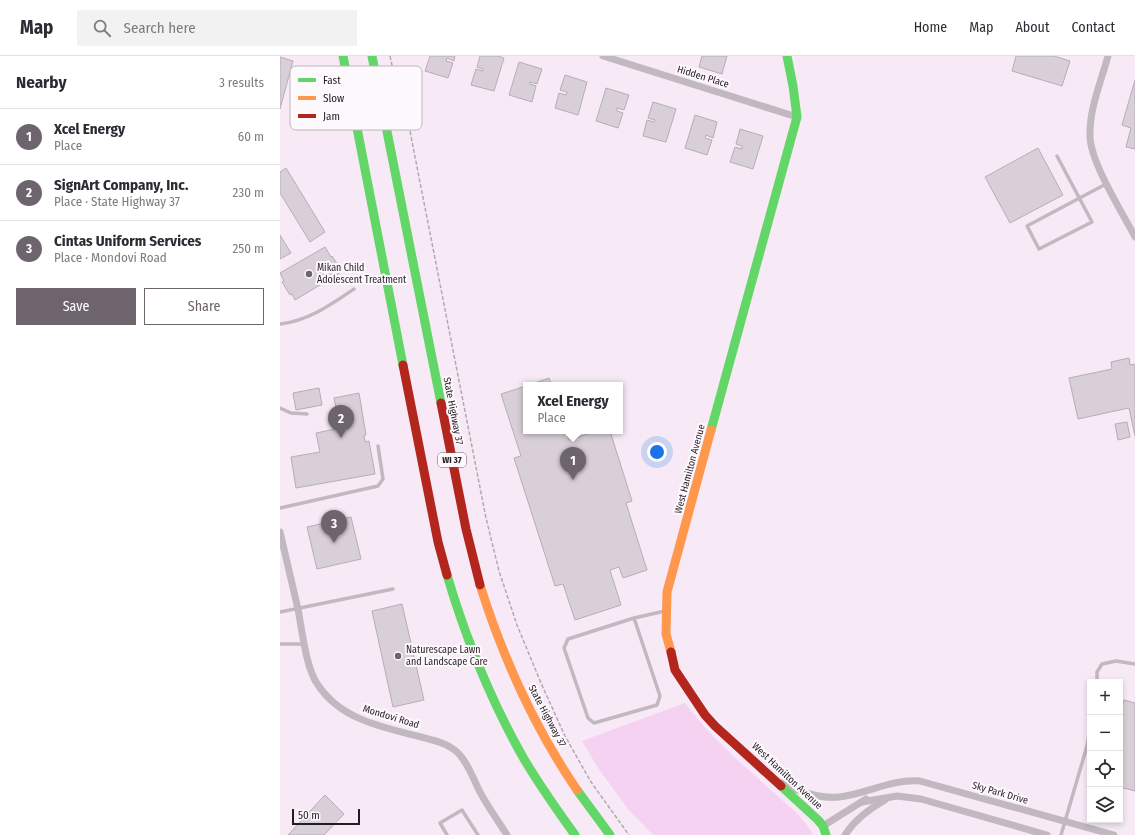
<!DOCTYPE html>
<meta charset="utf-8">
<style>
:root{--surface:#fff;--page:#f2f2f3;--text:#2b2b33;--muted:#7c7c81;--line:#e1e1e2;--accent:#6e646d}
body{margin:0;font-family:"Fira Sans Condensed",sans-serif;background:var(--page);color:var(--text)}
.controls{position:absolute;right:12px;bottom:12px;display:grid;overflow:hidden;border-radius:0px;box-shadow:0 2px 6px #0003}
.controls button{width:36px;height:36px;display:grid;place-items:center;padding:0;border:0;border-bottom:1px solid var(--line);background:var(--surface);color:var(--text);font:20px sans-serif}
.scale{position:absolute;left:12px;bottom:10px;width:68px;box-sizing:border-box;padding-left:4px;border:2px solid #241c23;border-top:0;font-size:11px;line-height:14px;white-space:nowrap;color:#241c23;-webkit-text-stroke:3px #fef9fd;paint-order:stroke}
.you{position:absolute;left:377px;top:396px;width:14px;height:14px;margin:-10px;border:3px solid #fff;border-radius:50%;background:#1a73e8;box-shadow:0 0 0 6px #1a73e833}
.badge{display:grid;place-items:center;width:26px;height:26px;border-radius:50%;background:var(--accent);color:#fff;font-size:13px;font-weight:700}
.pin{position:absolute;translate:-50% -33px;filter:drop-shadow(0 1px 2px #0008)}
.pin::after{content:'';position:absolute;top:21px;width:14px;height:12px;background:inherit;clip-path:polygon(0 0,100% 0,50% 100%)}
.popup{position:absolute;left:243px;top:326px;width:100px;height:52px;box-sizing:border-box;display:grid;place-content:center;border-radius:0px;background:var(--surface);filter:drop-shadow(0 1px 3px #0005);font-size:13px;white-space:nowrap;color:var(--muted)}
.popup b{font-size:15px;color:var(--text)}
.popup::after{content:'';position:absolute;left:50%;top:100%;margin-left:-8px;border:8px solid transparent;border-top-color:var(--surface)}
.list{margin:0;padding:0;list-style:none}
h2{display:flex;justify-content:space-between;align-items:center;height:52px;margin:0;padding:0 16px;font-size:17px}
h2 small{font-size:13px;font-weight:400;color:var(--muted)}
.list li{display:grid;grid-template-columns:26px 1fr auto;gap:12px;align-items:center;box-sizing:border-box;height:56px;padding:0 16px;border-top:1px solid var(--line)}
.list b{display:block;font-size:15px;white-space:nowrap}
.list p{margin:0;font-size:13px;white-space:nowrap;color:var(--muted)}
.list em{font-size:13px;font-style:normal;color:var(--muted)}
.actions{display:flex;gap:8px;padding:12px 16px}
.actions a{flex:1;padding:9px 0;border:1px solid var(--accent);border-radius:0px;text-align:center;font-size:14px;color:var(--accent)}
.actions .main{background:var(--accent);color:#fff}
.icon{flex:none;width:22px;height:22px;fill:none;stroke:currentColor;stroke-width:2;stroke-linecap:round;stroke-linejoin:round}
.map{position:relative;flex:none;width:855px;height:779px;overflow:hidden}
header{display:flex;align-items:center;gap:24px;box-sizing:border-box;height:56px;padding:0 20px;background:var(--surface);border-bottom:1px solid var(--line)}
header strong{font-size:19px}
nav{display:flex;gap:22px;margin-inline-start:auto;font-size:14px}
.search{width:280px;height:36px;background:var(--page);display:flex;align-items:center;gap:10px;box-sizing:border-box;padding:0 14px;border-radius:0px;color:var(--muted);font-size:15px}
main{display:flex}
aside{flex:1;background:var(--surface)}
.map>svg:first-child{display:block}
.green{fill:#f5d1f2}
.building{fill:#d9cfd8;stroke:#b7adb6}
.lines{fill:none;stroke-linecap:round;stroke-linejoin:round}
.path{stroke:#b1a9b0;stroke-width:1.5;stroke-dasharray:4 2;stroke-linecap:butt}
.lane{stroke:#c1b8c0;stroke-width:3.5}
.street{stroke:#c1b8c0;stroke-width:7}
.fast{stroke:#63d668;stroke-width:9}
.slow{stroke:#ff974d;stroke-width:9}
.jam{stroke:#b3261e;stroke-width:9}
.poi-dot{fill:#6e646d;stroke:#fef9fd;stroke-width:1.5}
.labels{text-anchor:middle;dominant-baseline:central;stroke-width:4;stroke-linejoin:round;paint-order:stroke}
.shield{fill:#fef9fd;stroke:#655e64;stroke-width:1}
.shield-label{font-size:9px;font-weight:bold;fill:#241c23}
.street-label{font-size:10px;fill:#241c23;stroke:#fef9fd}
.poi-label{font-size:10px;fill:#241c23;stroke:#fef9fd;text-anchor:start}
.key{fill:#fef9fd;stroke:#bdb7bc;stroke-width:1}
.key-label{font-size:11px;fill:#241c23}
</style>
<header>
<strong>Map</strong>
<div class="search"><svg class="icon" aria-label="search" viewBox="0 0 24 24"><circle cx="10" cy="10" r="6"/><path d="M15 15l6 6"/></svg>Search here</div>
<nav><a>Home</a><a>Map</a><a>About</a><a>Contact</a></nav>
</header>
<main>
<aside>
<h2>Nearby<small>3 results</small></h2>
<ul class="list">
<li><span class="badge">1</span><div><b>Xcel Energy</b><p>Place</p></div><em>60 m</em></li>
<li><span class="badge">2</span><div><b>SignArt Company, Inc.</b><p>Place · State Highway 37</p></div><em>230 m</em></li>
<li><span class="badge">3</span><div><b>Cintas Uniform Services</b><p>Place · Mondovi Road</p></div><em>250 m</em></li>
</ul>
<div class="actions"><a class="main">Save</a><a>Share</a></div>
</aside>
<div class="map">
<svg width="855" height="779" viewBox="0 0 855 779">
<rect width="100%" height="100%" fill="#f7eaf6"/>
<path class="green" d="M405 647C429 680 461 707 491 734 506 748 524 761 533 779H373L348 753 318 712 302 685Z"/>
<g class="building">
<polygon points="150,0 175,0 174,5 167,2 166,5 173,7 168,22 145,15"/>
<polygon points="200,0 218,0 224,2 214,35 191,29 196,13 203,15 203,13 197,11"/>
<polygon points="422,0 447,0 442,18 419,11"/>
<polygon points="736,0 774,0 790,5 782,30 732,15"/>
<polygon points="0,1 13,5 0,53"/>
<polygon points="239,6 262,13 257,28 250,26 250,28 256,30 252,46 229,39"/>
<polygon points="285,19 307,26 298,59 275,52 279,37 286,39 287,36 280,34"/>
<polygon points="855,24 855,93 846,91 851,72 842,69"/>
<polygon points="326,32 349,39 344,54 337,52 337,55 343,57 338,72 316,65"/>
<polygon points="373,46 396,53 386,86 363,80 367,64 374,66 375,64 368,62"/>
<polygon points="415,59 437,66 433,82 426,79 425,82 432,84 427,99 405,92"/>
<polygon points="460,73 483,80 473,113 450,106 455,91 462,93 462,90 456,88"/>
<polygon points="758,92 783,139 730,167 705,121"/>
<polygon points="6,112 45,176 30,186 0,137 0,116"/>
<polygon points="0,179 11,197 0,203"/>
<polygon points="45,191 51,201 52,200 58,209 56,210 60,217 15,244 12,238 10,239 2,226 4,225 0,217"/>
<polygon points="849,302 850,309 855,308 855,380 849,352 798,363 789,322 832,313 831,306"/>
<polygon points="269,322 271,329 249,329"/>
<polygon points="246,330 246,375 286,375 289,384 317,375 330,375 352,445 346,447 367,514 343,522 339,511 330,514 341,549 295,564 283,528 275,530 234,402 241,400 221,338"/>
<polygon points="39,332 42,349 16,354 13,337"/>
<polygon points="79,337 86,379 84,379 85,386 89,385 95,418 16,432 11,401 40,396 36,377 60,372 54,342"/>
<polygon points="847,366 850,381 838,384 835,368"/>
<polygon points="71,461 81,503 37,513 27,471"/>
<polygon points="122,548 144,644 113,651 92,555"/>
<polygon points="844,644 855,647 855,735 840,731 840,657"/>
<polygon points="45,739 64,758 44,779 8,779"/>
</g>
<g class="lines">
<polyline class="path" points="110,0 117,32 127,60 206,462 219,515 237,569 261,627 285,680 311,726 349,779"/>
<g class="lane">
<polyline points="777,100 812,166 759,193 747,170 826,128"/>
<path d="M0 268C28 265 52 248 74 233"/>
<polyline points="0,352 11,357 27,358"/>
<polyline points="0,452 98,430 103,423 98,390"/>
<polyline points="0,556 113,533"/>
<polyline points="354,562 380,640 377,649 314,667 308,662 284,592 288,583 354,562 385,555"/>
<polyline points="0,588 24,588"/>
<polyline points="817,626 817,616 822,608 836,605 855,608"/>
<polyline points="167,779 160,767 182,754 198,779"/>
<polyline points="781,779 807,690 810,673"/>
</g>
<g class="street">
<polyline points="323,0 517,61"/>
<path d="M828 0C821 26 809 53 810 81 811 107 842 156 855 181"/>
<path d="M0 476C6 502 12 528 18 553 22 574 26 613 38 629 61 664 103 671 141 681 153 684 167 687 177 696 188 706 194 725 201 738 209 752 218 765 227 779"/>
<path d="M502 727C520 736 539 743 559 741 587 738 610 723 640 725L834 779"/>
<polyline points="582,746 617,740 641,743 767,779"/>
<polyline points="543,770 586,743"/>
<path d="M565 779C575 763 589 753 605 744"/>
</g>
<g class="fast">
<polyline points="63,0 123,309"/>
<polyline points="92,0 161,347"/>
<polyline points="431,374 517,61 513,30 507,0"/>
<path d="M167 519C186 583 211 645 244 703 260 730 277 754 295 779"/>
<polyline points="501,730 538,764 543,770 546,779"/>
<polyline points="297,734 330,779"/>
</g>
<g class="slow">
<path d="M200 529C223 602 254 671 297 734"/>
<polyline points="391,596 386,578 387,536 431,374"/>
</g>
<g class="jam">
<polyline points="123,309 158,486 167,519"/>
<polyline points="161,347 186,473 200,529"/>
<polyline points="391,596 395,614 425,659 435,670 501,730"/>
</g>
</g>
<g class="poi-dot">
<circle cx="29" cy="218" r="4"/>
<circle cx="118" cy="600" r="4"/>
</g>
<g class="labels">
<rect class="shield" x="158" y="397" width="28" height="14" rx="3"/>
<g class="shield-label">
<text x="172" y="404">WI 37</text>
</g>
<g class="street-label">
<text transform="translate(423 21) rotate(17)">Hidden Place</text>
<text transform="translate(173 355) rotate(79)">State Highway 37</text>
<text transform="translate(410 413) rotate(-75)">West Hamilton Avenue</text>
<text transform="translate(267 660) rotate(62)">State Highway 37</text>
<text transform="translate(111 661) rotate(17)">Mondovi Road</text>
<text transform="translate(507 720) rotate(43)">West Hamilton Avenue</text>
<text transform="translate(720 737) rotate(16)">Sky Park Drive</text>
</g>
<g class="poi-label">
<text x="37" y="212">Mikan Child<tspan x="37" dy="12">Adolescent Treatment</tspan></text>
<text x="126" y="594">Naturescape Lawn<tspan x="126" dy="12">and Landscape Care</tspan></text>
</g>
</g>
<rect x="10" y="10" width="132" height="64" rx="6" class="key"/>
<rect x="18" y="22" width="18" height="4" fill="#63d668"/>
<rect x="18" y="40" width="18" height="4" fill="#ff974d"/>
<rect x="18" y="58" width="18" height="4" fill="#b3261e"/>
<g class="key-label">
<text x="43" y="28">Fast</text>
<text x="43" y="46">Slow</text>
<text x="43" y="64">Jam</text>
</g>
</svg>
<div class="controls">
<button>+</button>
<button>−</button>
<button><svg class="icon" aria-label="locate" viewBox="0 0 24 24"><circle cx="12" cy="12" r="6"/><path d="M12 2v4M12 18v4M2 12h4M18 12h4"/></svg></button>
<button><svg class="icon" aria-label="layers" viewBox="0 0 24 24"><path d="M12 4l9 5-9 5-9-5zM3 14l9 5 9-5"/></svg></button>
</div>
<div class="scale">50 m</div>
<div class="you"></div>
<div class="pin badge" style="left:293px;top:424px">1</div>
<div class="popup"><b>Xcel Energy</b>Place</div>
<div class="pin badge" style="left:61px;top:382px">2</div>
<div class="pin badge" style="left:54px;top:487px">3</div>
</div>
</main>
